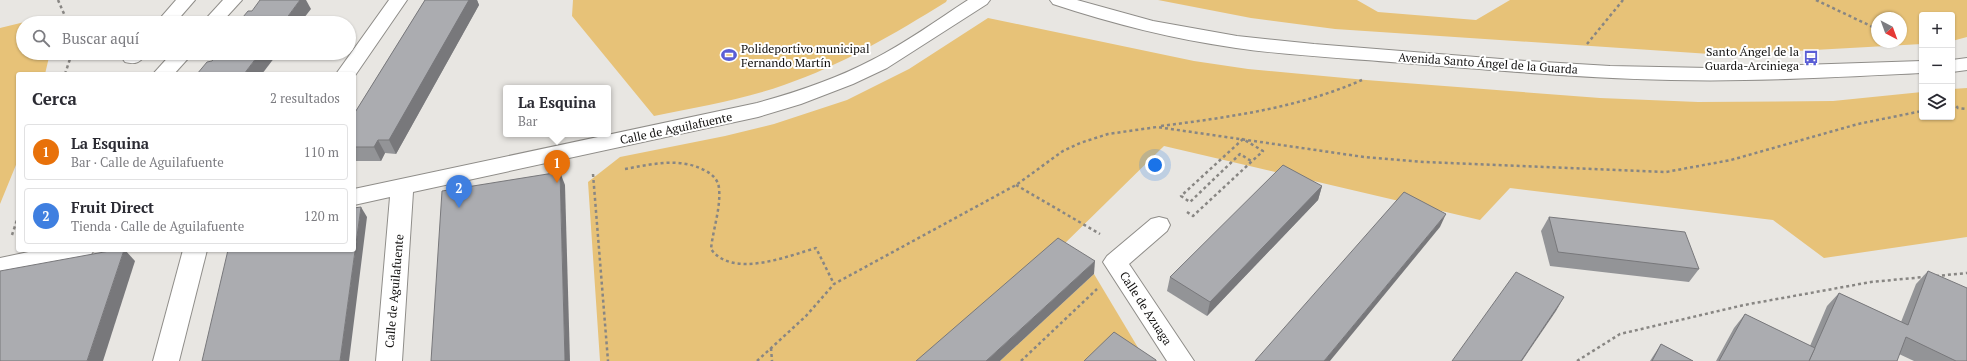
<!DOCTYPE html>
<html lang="es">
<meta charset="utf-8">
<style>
:root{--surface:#fff;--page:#f7f7f7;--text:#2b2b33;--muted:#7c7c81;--line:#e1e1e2;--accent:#db2777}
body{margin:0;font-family:"PT Serif",serif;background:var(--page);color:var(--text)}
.controls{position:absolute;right:12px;top:12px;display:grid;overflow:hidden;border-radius:4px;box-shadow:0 1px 3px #0004}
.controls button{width:36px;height:36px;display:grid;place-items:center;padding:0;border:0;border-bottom:1px solid var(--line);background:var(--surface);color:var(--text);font:20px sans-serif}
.compass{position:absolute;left:1871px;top:12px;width:36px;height:36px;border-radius:50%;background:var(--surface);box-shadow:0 1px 3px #0004;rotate:139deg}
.you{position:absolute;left:1155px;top:165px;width:14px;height:14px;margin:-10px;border:3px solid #fff;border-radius:50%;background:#1a73e8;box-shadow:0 0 0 6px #1a73e833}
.badge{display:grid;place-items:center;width:26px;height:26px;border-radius:50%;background:var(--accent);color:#fff;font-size:13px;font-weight:700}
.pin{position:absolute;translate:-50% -33px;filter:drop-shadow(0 1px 2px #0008)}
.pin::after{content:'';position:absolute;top:21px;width:14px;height:12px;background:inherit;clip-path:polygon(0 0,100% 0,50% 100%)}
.popup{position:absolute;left:503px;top:85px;width:108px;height:52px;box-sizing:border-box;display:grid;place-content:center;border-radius:4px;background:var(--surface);filter:drop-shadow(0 1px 3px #0005);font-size:13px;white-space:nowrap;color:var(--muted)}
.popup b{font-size:15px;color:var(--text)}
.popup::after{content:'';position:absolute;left:50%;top:100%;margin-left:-8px;border:8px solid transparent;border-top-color:var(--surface)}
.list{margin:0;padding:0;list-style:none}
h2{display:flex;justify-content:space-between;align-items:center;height:52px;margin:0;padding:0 16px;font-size:17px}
h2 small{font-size:13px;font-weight:400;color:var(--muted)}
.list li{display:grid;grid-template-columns:26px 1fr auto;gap:12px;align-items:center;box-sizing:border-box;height:56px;margin:0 8px 8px;padding:0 8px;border:1px solid var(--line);border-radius:4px}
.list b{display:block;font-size:15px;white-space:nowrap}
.list p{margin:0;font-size:13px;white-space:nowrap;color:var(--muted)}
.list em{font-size:13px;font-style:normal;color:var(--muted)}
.icon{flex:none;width:22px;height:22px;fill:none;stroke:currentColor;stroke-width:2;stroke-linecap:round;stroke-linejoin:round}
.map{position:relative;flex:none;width:1967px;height:361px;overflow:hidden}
.search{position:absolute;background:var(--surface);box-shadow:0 1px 3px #0004;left:16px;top:16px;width:340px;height:44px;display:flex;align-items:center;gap:10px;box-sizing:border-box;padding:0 14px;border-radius:22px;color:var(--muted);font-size:15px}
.panel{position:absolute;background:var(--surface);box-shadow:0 1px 3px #0004;left:16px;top:72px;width:340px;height:180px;border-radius:4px}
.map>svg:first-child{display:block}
.green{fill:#e7c278;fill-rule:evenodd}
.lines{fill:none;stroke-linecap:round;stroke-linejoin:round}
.minor-casing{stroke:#8f8d89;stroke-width:2}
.path{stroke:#888683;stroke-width:2.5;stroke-dasharray:3 3;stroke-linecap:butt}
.minor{fill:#fff;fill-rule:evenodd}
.wall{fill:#939497}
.shaded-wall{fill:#78787b}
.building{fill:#abacb0;stroke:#78787b}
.labels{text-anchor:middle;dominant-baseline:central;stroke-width:4;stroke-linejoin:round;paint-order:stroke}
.poi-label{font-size:12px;fill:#121110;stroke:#fff;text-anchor:start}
.street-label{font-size:12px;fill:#121110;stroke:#fff}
</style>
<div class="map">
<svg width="1967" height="361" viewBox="0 0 1967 361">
<rect width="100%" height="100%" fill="#e8e6e2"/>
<g class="green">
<path d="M573 0H947L946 2C894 34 842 65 784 85 742 100 697 107 654 116L572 16Z"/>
<path d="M1158 0H1357L1378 12 1476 20 1510 0H1967V37L1952 41V15H1922V44L1725 55 1335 29 1251 18ZM1877 18H1901V42H1877Z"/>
<polygon points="45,17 46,23 23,23 23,53 50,53 45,74 18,74 18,160 0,204 0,28"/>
<polygon points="988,18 1194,61 1248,69 1366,80 1600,98 1698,102 1833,101 1922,92 1922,117 1952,117 1952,89 1967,88 1967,237 1824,258 1773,220 1510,188 1480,220 1164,146 1057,251 933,361 600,361 588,182 620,157 725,136 774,124 847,100 909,69"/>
<polygon points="1094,274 1146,361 1000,361"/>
</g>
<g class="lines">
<defs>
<g id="minor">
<polygon points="176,0 195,0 175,23 156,23"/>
<polygon points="223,0 242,0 221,23 202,23"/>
<polygon points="389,0 407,0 354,77 354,74 336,74"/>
<path d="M968 0H990L987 4 887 68 853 84 801 104 758 117 413 192 402 361H376L390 197 354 205V189L757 103C797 92 836 79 872 60 906 43 937 20 968 0Z"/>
<path d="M1050 0H1077L1153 21 1237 36 1314 44 1527 61 1610 66 1709 68 1922 61V73C1838 77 1755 82 1671 80 1581 78 1492 70 1403 63 1347 58 1292 56 1236 48 1174 39 1113 24 1053 4Z"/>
<path d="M126 53H147C141 62 136 65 125 62L122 58Z"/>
<polygon points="172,53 193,53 174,74 153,74"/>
<polygon points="1967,58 1967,70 1952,72 1952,60"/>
<polygon points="1159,217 1167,219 1170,225 1167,231 1129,264 1194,361 1167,361 1103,262 1107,256 1151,219"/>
<polygon points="38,250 94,250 90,256 11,273 8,277 0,280 0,258"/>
<polygon points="183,250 207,250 179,361 153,361"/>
</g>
</defs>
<use href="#minor" class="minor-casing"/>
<g class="path">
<polyline points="58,0 68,23"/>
<polyline points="1816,0 1877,29"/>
<polyline points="1587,44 1623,0"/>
<polyline points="65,74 72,53"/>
<polyline points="1952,102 1958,108 1967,109"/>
<polyline points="1952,108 1958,108"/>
<path d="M1161 126C1230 117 1298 108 1362 80"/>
<path d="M625 169C652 164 681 157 706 171 713 175 718 180 719 188 721 208 713 229 711 249 732 279 788 256 816 248L834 284"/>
<polyline points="593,174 608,361"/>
<polyline points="1016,185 1100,234"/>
<polyline points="1187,212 1193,216 1263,151 1243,139 1181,196 1190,202 1240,154 1251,161"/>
<polyline points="12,235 18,217"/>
<polyline points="1936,276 1967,273"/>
<polyline points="771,348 772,361"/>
<polyline points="757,361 806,316 834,284 1016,185 1063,151 1080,143 1108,134 1157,127 1364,157 1424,162 1666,172 1731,160 1858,124 1922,111"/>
<polyline points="1021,361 1097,289"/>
<polyline points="1577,361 1620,334 1744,305 1871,282 1924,277"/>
</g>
<use href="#minor" class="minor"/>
</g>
<g class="wall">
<polygon points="425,0 477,0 479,5 396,154 385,153 381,161 354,161 354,114"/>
<polygon points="1322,186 1318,200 1207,316 1167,291 1170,277"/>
<polygon points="1549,217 1699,269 1689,282 1550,266 1541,231"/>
<polygon points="1928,271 1967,361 1914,361 1899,354 1897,361 1716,361 1734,328 1745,314 1810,346 1827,306 1839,293 1901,322 1916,284"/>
<polygon points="1661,344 1693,361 1650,361"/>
</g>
<g class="shaded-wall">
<polygon points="300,0 306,0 311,9 300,23 283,23"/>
<polygon points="466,0 477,0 479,5 396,154 389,140"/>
<polygon points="260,53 278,53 262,74 244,74"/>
<polygon points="378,140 385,153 381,161 374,147"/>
<polygon points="560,172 565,185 570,361 565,361"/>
<polygon points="1322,186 1318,200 1207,316 1210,302"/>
<polygon points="361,207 367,217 349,361 340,361"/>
<polygon points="1446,214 1440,227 1330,361 1324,361"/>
<polygon points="124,250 125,250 135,261 103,361 87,361"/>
<polygon points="1095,261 1094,274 1000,361 986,361"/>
<polygon points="1564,297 1556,311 1522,361 1521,361"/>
</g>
<g class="building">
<polygon points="260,0 300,0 283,23 238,23 248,11 252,11"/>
<polygon points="425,0 469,0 389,140 378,140 374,147 354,147 354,114"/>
<polygon points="218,53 260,53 244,74 197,74 207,62 212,61"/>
<polygon points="1283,165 1322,186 1210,302 1170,277"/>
<polygon points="560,172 565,361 431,361 442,191"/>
<polygon points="1404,192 1446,214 1324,361 1255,361"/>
<polygon points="361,207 340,361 202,361 228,250 354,250 354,208"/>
<polygon points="1549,217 1685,232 1699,269 1558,252"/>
<polygon points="1058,238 1095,261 986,361 916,361"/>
<polygon points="115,250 124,250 87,361 0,361 0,271"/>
<polygon points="1928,271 1967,288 1967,361 1956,361 1906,337 1897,361 1809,361 1839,293 1908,325"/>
<polygon points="1516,272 1564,297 1521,361 1452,361"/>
<polygon points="1745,314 1815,348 1809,361 1719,361"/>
<polygon points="1114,332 1156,360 1156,361 1084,361"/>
<polygon points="1661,344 1693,361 1652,361"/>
</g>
<defs>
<symbol id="stadium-bare" viewBox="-9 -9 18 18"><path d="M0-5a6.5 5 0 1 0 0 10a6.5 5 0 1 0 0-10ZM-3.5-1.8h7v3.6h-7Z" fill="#5a5ed5" stroke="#fff" stroke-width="2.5" paint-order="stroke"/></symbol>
<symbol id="bus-bare" viewBox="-9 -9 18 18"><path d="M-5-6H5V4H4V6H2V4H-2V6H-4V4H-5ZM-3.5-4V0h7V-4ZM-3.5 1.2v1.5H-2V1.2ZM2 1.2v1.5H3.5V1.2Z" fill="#5a5ed5" stroke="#fff" stroke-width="2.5" paint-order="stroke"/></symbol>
</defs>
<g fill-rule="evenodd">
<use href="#stadium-bare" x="718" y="44" width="22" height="22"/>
<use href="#bus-bare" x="1800" y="47" width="22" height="22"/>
</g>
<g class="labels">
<g class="poi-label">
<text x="741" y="48">Polideportivo municipal<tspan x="741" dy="14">Fernando Martín</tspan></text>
<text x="1799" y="51" text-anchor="end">Santo Ángel de la<tspan x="1799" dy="14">Guarda-Arciniega</tspan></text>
</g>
<g class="street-label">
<text transform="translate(1488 63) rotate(4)">Avenida Santo Ángel de la Guarda</text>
<text transform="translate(676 128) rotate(-12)">Calle de Aguilafuente</text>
<text transform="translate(394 291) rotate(-85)">Calle de Aguilafuente</text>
<text transform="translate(1146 308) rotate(57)">Calle de Azuaga</text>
</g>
</g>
</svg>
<div class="controls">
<button>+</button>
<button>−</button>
<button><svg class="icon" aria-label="layers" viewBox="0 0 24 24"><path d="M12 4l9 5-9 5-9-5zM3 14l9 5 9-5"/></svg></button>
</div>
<svg class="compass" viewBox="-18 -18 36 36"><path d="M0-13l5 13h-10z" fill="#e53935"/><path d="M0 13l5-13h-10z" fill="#7c7c81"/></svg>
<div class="you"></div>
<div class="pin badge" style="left:557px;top:183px;background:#e8710a">1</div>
<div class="popup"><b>La Esquina</b>Bar</div>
<div class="pin badge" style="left:459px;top:208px;background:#3f7fe0">2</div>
<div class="search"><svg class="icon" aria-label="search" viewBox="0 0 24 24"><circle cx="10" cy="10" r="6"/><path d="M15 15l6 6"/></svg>Buscar aquí</div>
<section class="panel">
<h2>Cerca<small>2 resultados</small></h2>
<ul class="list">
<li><span class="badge" style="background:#e8710a">1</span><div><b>La Esquina</b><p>Bar · Calle de Aguilafuente</p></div><em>110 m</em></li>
<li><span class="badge" style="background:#3f7fe0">2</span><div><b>Fruit Direct</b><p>Tienda · Calle de Aguilafuente</p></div><em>120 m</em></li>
</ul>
</section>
</div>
